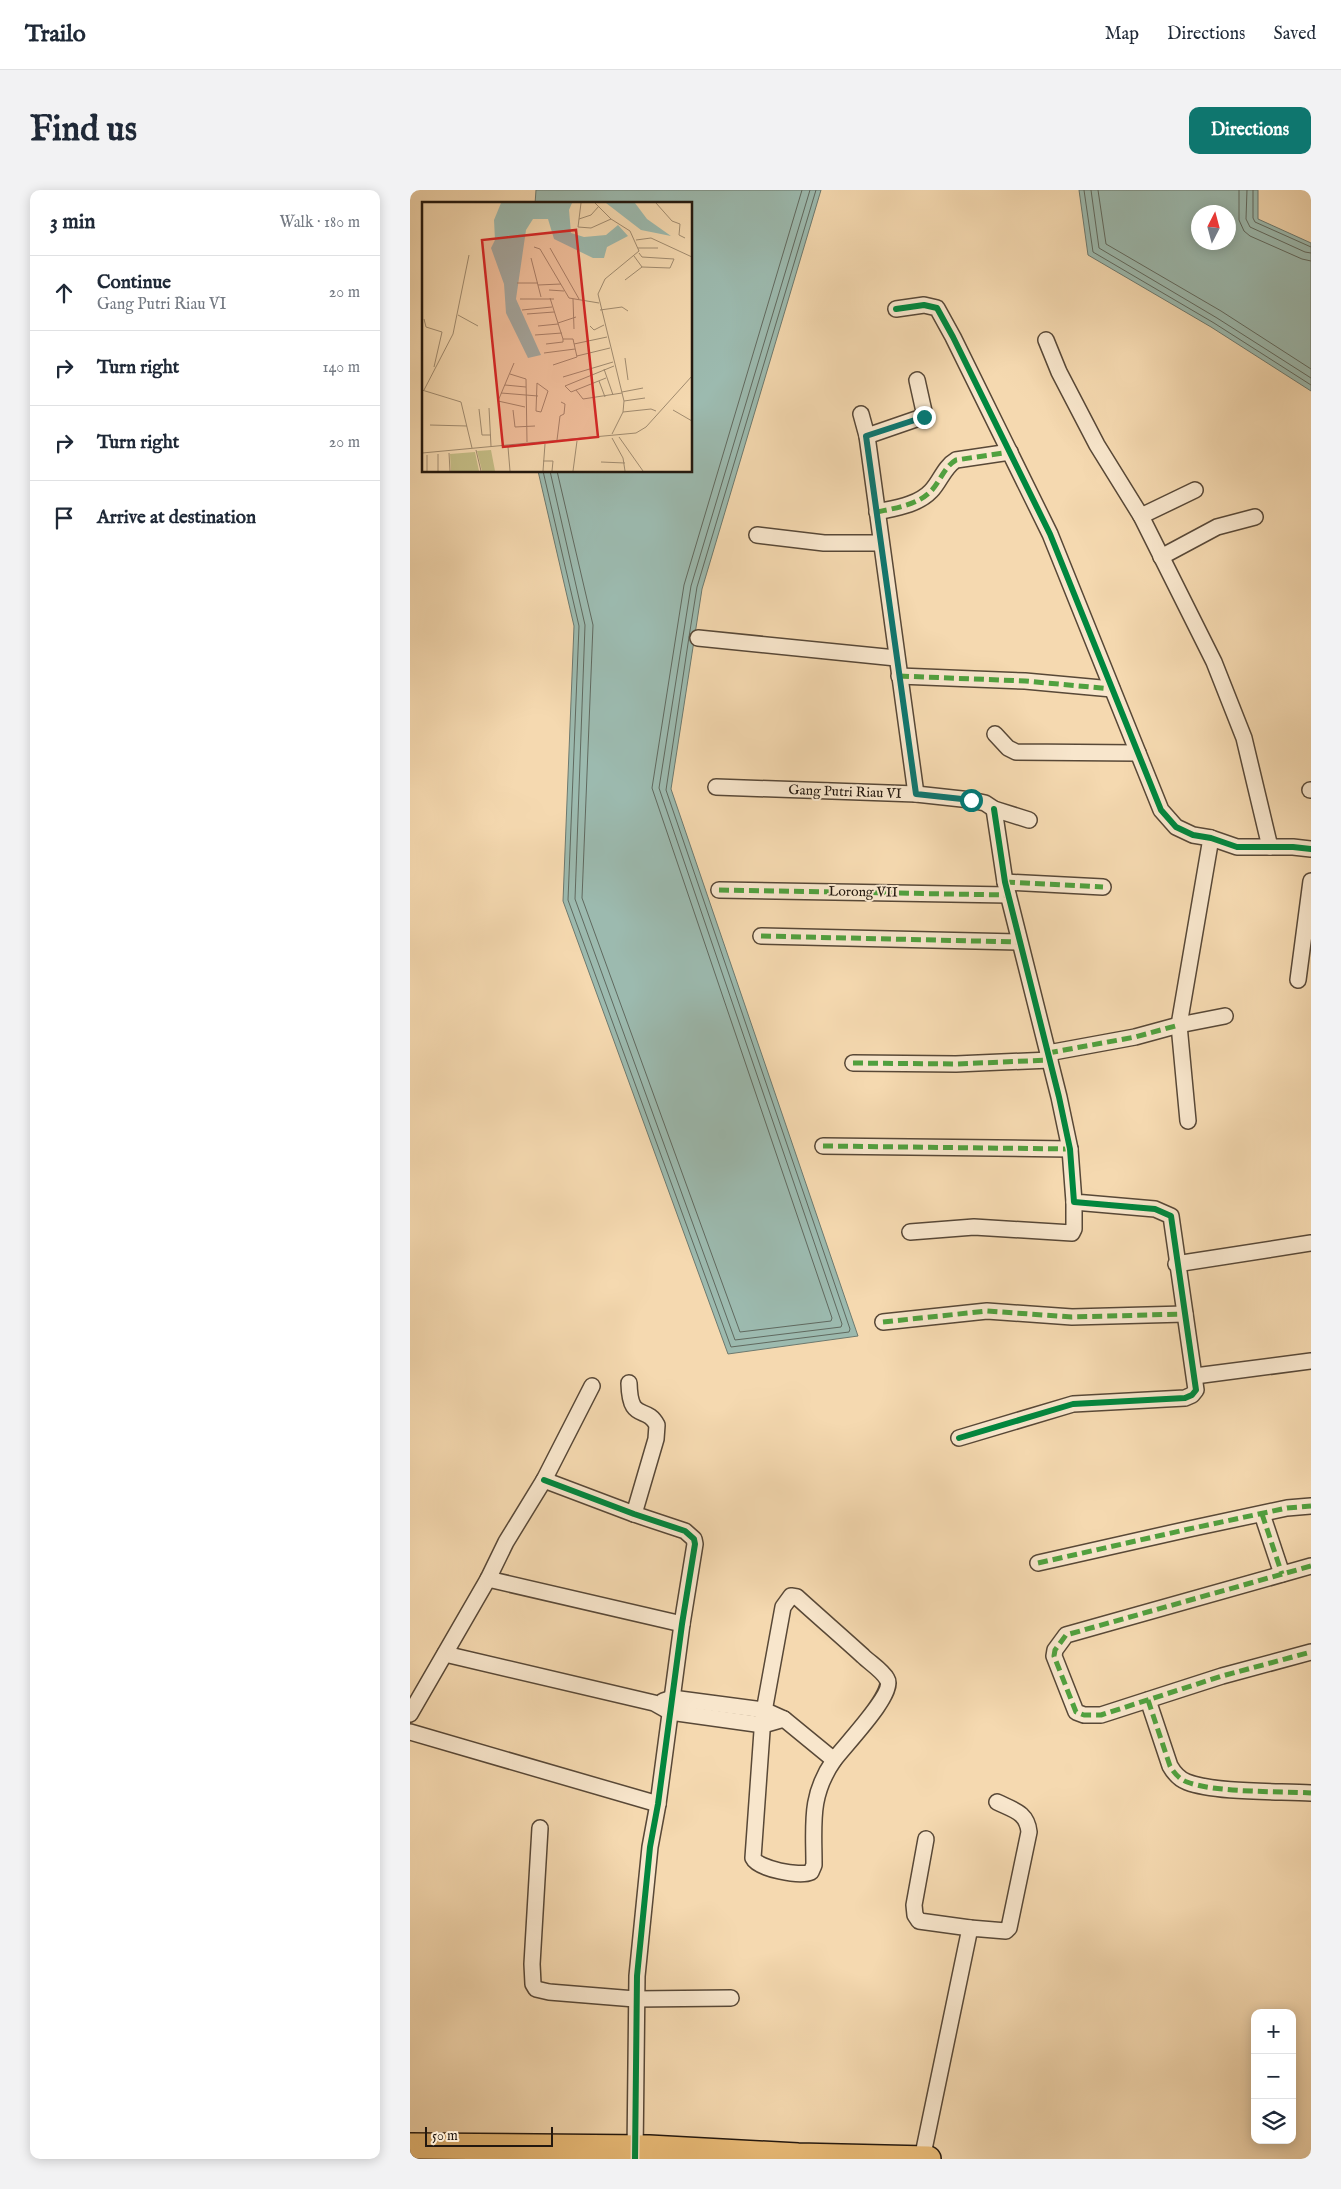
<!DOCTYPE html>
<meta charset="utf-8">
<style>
:root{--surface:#fff;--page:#f2f2f3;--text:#1f2937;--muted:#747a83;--line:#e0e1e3;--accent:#0f766e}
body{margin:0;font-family:"IM FELL English",serif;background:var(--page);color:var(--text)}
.controls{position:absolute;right:15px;bottom:15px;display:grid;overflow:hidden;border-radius:10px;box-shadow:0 2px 12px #0003}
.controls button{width:45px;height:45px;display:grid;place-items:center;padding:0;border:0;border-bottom:1px solid var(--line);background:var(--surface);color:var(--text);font:25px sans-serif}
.compass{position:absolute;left:781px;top:15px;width:45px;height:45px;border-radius:50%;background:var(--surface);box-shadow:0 2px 12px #0003;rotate:6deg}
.scale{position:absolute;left:15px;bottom:12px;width:128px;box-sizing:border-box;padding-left:5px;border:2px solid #23180f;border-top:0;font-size:14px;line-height:18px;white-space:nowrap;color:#23180f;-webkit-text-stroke:4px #f8e6cc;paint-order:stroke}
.stop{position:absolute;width:15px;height:15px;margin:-11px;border:4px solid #0f766e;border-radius:50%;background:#fff}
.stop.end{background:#0f766e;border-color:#fff;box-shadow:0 1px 5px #0008}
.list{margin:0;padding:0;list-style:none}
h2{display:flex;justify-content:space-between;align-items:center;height:65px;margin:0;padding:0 20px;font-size:21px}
h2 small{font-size:16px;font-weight:400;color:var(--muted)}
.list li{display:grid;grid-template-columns:32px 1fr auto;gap:15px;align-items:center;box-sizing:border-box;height:75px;padding:0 20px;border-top:1px solid var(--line)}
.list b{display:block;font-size:19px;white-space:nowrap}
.list p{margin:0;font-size:16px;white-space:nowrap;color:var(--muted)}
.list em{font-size:16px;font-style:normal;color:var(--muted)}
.icon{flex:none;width:28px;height:28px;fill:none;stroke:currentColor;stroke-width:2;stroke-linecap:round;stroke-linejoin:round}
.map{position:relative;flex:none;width:901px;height:1969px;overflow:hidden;border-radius:10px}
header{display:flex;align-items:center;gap:30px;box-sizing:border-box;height:70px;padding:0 25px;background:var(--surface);border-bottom:1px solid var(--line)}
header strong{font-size:24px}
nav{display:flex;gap:28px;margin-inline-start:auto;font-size:18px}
.intro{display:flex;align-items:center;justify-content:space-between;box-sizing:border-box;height:120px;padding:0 30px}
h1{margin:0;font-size:35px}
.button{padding:12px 22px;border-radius:10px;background:var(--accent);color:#fff;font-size:18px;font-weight:700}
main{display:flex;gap:30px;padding:0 30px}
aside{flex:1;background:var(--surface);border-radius:10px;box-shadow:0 2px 12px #0003}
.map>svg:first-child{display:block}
.water{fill:#9cbaaf;stroke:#6c796f;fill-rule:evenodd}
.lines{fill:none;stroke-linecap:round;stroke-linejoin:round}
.shore{stroke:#60695f;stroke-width:1}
.minor-casing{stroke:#584837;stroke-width:18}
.trunk-casing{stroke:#23180f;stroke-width:28}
.minor{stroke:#f8e6cc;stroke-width:15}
.trunk{stroke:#eabc78;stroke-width:25}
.quiet{stroke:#50a13f;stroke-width:5;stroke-dasharray:10 5;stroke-linecap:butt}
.cycleway-casing{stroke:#f8e6cc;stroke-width:9}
.cycleway{stroke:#00873e;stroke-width:6}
.route{stroke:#0f766e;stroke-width:6}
.labels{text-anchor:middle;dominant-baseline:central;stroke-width:4;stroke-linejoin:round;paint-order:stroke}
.street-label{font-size:14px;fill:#23180f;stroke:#f8e6cc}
.inset-road{fill:none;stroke:#a18c70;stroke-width:1}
.view{fill:#d62828;fill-opacity:0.15;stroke:#d62828;stroke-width:2.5}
.inset-edge{fill:none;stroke:#23180f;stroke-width:2.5}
</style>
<header>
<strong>Trailo</strong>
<nav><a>Map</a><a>Directions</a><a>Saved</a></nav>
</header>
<div class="intro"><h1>Find us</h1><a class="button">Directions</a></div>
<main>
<aside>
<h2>3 min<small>Walk · 180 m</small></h2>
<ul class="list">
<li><svg class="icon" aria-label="ahead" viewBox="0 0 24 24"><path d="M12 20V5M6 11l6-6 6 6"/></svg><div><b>Continue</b><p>Gang Putri Riau VI</p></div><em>20 m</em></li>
<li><svg class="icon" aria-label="right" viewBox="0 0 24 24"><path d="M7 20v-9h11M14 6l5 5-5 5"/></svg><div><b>Turn right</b></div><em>140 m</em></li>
<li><svg class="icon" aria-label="right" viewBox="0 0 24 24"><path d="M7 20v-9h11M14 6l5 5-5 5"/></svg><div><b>Turn right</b></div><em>20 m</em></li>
<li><svg class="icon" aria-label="arrive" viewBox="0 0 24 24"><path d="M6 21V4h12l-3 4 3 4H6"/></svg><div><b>Arrive at destination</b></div></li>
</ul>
</aside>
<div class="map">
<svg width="901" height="1969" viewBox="0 0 901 1969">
<rect width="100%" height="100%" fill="#f5d9b0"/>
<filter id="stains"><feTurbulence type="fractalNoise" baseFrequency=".004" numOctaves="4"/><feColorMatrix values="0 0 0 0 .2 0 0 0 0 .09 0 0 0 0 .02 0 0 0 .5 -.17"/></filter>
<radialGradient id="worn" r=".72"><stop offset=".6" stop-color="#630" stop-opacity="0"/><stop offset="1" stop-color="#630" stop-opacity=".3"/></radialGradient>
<g class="water">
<polygon points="126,0 411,0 292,399 261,599 448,1146 318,1164 153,711 164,436 128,281 281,281 281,14 125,14"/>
<path d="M669 0H848V29L901 53V201L801 137 678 65ZM788 22H818V52H788Z"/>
</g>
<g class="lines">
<g class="shore">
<polyline points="674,0 683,62 804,133 901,195"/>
<polyline points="681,0 689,58 807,128 901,188"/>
<polyline points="688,0 696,54 811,121 901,179"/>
<polyline points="829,0 829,30 834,41 840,46 892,69 901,71"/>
<polyline points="837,0 836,29 840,37 895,62 901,63"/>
<polyline points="843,0 843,28 845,32 901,57"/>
<polyline points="133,281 169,436 158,710 321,1157 439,1142 440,1139 256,600 279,447"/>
<polyline points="140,281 175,435 165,709 325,1150 431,1137 432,1134 249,598 281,396 400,0"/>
<polyline points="147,281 183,435 172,708 330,1142 421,1131 422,1128 242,598 274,395 392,0"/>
<polyline points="279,447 287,397 406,0"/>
</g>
<defs>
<g id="minor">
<polyline points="486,119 514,115 527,118 543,147 640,344 751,620 766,637 783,645 801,648 827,657 883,657 901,659"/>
<polyline points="636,150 649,182 687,255 731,326 804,472 834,548 860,657"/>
<polyline points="451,224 457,246 506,604"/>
<polyline points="457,246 515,226 507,190"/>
<path d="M467 322C485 318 508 315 521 301 530 292 534 277 546 270L600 262"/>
<polyline points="731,326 785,300"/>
<polyline points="347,345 414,353 471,353"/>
<polyline points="751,367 807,337 845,327"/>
<polyline points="288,448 486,468"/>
<polyline points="489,486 615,491 702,499"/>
<polyline points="585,544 598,558 606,562 728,563"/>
<polyline points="306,597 506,604 561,610 575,613 584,619 619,630"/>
<polyline points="900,600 901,600"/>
<polyline points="595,692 693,697"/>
<polyline points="309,700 598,705"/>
<polyline points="351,746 609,752"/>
<polyline points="888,790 901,691"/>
<polyline points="638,863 725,847 769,835 815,826"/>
<polyline points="443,873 546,874 640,870"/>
<polyline points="778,931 769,835 801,648"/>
<polyline points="413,956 660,959"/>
<polyline points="500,1042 564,1037 662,1043 664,1039 664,1012"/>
<polyline points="766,1074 901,1053"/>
<polyline points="473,1132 577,1121 662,1127 775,1124"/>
<polyline points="785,1186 901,1171"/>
<path d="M219 1193C220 1234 236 1214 247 1235L246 1249 224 1324"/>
<polyline points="549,1248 663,1214 775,1208 782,1205 786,1200 761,1026 745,1019 664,1012 660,959 649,907 595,692 584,619"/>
<polyline points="134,1290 224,1324 275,1341 284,1349 285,1354 272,1434 248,1614 240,1657 227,1786 225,1964"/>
<polyline points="852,1324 872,1384"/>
<polyline points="628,1373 779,1339 877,1318 901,1316"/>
<polyline points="901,1376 656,1445 645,1460 644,1466 666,1522 674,1525 691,1525 812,1486 901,1462"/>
<polyline points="78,1389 272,1434"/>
<path d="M381 1406 387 1407C409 1427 431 1446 453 1466 460 1473 472 1480 477 1489 486 1503 434 1556 424 1570 399 1606 404 1634 404 1675L401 1682C390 1687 348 1679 343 1668L353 1527 373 1417Z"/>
<polyline points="35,1464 244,1513 260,1522 353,1535 374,1529"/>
<path d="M738 1510 760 1576C764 1583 769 1589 777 1592 806 1603 868 1601 901 1603"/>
<polyline points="253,1511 262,1508 354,1520 374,1529 424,1570"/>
<polyline points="0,1524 78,1389 96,1352 134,1290 182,1196"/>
<polyline points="0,1542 248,1614"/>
<polyline points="130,1638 122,1774 123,1794 126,1799 139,1802 225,1809 321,1808"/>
<polyline points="516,1649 504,1715 505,1725 509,1731 560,1738"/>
<path d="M512 1969 560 1738 596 1741 599 1738 619 1642C617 1622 603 1620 587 1612"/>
</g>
<polyline id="trunk" points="0,1956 239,1958 388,1966 518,1969"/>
</defs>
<use href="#minor" class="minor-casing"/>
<use href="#trunk" class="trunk-casing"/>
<use href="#minor" class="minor"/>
<use href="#trunk" class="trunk"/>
<g class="quiet">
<path d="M467 322C485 318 508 315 521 301 530 292 534 277 546 270L600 262"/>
<polyline points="489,486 615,491 702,499"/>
<polyline points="595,692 693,697"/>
<polyline points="309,700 598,705"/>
<polyline points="351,746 609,752"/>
<polyline points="638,863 725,847 769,835"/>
<polyline points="443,873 546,874 640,870"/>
<polyline points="413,956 660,959"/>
<polyline points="473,1132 577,1121 662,1127 775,1124"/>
<polyline points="852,1324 872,1384"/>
<polyline points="628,1373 779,1339 877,1318 901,1316"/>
<polyline points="901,1376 656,1445 645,1460 644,1466 666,1522 674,1525 691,1525 812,1486 901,1462"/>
<path d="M738 1510 760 1576C764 1583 769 1589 777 1592 806 1603 868 1601 901 1603"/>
</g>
<defs>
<g id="cycleway">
<polyline points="486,119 514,115 527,118 543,147 640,344 751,620 766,637 783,645 801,648 827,657 883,657 901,659"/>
<polyline points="549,1248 663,1214 775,1208 782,1205 786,1200 761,1026 745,1019 664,1012 660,959 649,907 595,692 584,619"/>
<polyline points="134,1290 224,1324 275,1341 284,1349 285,1354 272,1434 248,1614 240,1657 227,1786 225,1969"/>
</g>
</defs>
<use href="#cycleway" class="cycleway-casing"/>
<use href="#cycleway" class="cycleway"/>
</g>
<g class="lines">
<polyline class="route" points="514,227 456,246 506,604 561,610"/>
</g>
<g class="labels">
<g class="street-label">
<text transform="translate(435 602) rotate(2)">Gang Putri Riau VI</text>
<text transform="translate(453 702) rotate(1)">Lorong VII</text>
</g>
</g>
<g transform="translate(12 12)">
<rect width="270" height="270" fill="#f5d9b0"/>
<path d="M69 248 73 269H60L55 249ZM53 250 57 269H29L28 252Z" fill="#c4bd86"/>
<path d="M79 1H150L147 8 149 31 162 35 184 33 196 23 206 34 185 45 182 56H171L132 37 126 17H111L104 28 94 97 119 153 106 156 84 111 82 82 69 46 73 38 72 18ZM184 1H213L225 17 249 34 219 28Z" fill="#9cbaaf"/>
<path class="inset-road" d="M159 1 156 25 169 26 189 17M173 1 189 17 208 29 217 49 183 77 176 92 202 199 201 210 190 232M234 1 250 19 258 22 257 33 263 36M157 17 169 13 177 4M214 38 229 36 270 55M112 45 118 47 147 96 177 101M128 46 157 97M216 46H236M217 51 220 55 252 57 248 66 220 65M109 56 119 95M203 78 220 65 212 54M95 81H116M116 83 139 82M127 88 142 89M128 96 141 137H151L155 155 131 163M98 97H132M151 97 152 127M100 108 130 105M178 108 200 105 206 109M105 112 132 110M36 113 56 124M2 117 4 125 20 130 12 165M136 121 154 115M116 124 136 122M168 124 172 128 182 123M113 133 140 131M124 142 141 140V137M152 142 185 135M122 151 153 147M155 154 188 146M203 156 206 178M92 161 76 199 103 205M182 167 191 193M88 172 104 177 105 240M141 175 191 160M184 176 149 190 143 184 192 164M177 179 183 195M115 181 126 189 119 210 114 209ZM83 183 104 185M0 188 39 200 50 246M2 188 31 132 47 53M154 188 161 197 200 191M200 190 221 186M79 191 116 194M202 199 223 196M67 206 69 244M57 207 60 233H69M91 208 93 225 113 224M251 208 270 219M201 210 229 207 234 209M8 223 45 224M197 235 221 269M190 236 201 256 203 269M135 238 138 214 142 212 143 202 139 200M86 245 88 269M54 248 59 269M0 251 214 231 224 225 270 174M27 251 28 269M16 252V269M5 253V269M121 259H131L130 269M179 260 203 261M121 269 123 242M151 269 155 239"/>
<path class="view" d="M154 28 176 235 81 245 60 38Z"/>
<rect width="270" height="270" class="inset-edge"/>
</g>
<rect width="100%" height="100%" filter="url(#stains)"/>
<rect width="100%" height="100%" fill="url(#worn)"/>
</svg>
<div class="controls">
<button>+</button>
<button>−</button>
<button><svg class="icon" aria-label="layers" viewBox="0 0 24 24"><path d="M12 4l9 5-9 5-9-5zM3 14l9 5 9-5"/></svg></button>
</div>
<svg class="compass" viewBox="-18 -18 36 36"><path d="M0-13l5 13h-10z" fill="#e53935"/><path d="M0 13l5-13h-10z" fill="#747a83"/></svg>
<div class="scale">50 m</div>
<div class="stop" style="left:561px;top:610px"></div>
<div class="stop end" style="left:514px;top:227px"></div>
</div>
</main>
